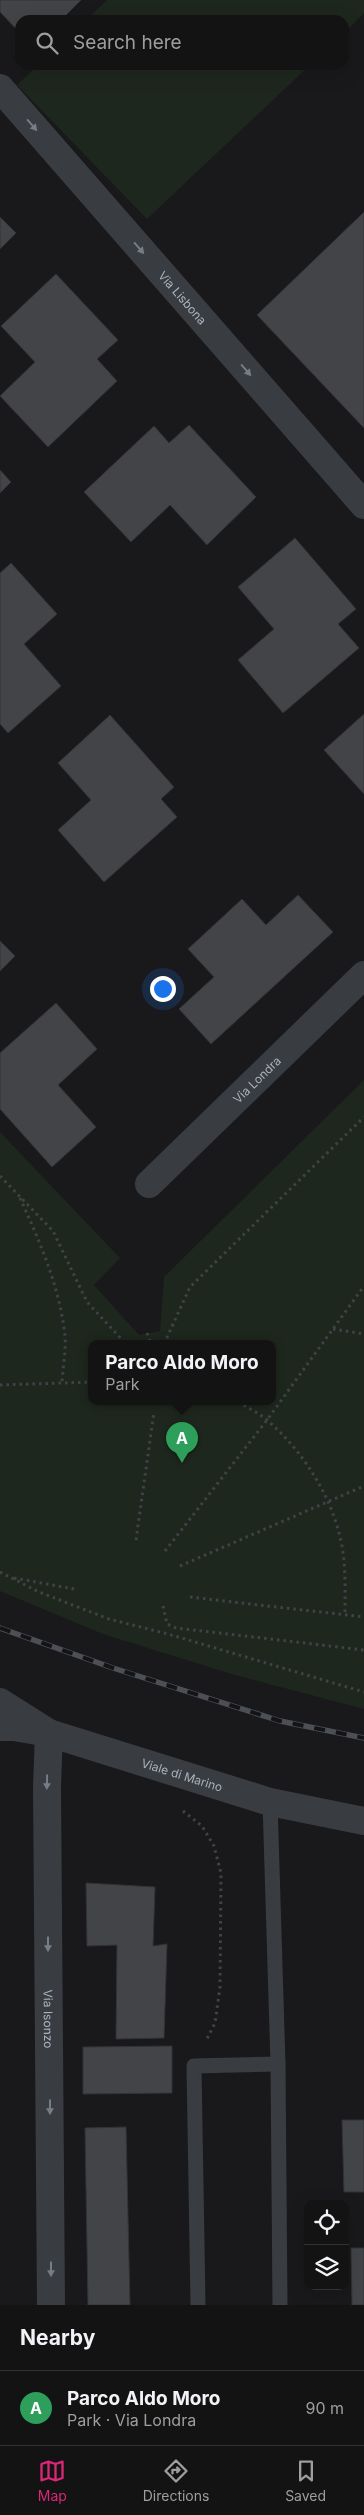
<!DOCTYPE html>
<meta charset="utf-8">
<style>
:root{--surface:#131314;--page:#1c1c1d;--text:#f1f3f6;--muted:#9d9ea0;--line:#323234;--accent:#db2777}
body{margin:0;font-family:Inter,sans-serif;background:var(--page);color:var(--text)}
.controls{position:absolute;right:15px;bottom:15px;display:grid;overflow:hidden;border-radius:10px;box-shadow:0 5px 20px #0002}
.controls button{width:45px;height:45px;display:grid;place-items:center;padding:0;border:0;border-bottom:1px solid var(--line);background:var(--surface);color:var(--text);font:25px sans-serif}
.you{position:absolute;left:162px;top:988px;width:18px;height:18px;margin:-12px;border:4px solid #fff;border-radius:50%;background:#1a73e8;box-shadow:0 0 0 8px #1a73e833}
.badge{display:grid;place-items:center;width:32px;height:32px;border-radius:50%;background:var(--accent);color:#fff;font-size:16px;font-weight:700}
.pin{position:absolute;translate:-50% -41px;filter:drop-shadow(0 1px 2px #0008)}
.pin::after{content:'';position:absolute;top:26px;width:18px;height:15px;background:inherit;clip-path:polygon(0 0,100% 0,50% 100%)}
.popup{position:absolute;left:88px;top:1340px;width:188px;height:65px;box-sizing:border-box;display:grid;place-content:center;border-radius:10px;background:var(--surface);filter:drop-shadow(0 1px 4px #0005);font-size:16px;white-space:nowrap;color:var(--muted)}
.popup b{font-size:19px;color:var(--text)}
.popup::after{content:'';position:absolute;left:50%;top:100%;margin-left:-10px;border:10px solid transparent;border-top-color:var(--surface)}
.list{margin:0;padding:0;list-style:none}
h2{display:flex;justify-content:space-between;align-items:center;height:65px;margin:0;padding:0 20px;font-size:21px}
h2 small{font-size:16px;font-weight:400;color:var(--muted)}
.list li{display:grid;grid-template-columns:32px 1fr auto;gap:15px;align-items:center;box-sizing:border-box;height:75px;padding:0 20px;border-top:1px solid var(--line)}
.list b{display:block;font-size:19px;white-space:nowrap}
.list p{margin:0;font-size:16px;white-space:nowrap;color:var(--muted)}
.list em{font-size:16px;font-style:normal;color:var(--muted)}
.icon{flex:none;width:28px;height:28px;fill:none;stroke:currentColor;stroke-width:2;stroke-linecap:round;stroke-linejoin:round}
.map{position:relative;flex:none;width:364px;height:2305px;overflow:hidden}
.search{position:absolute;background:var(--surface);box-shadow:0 5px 20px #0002;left:15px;right:15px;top:15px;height:55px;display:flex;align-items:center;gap:12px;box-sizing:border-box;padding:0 18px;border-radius:15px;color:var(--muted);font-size:19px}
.sheet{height:140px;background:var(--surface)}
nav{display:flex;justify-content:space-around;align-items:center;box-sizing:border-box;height:70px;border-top:1px solid var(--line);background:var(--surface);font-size:14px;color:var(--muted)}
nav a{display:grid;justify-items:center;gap:2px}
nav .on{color:var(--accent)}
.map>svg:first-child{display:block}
.green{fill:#1e271e;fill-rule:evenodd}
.building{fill:#434448;stroke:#333337}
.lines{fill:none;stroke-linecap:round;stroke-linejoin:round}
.path{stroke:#3f4348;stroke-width:3;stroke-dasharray:2.5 4;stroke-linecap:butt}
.service{stroke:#393c41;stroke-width:15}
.minor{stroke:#393c41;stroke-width:28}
.tertiary{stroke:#393c41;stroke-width:28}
.rail-casing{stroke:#4c5056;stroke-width:5.5}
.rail{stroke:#141416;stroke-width:4;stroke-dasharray:11;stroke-linecap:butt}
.oneway{fill:#777d85}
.labels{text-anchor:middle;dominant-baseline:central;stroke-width:4;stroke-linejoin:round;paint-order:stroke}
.street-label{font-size:12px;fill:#aab2bc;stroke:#141416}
</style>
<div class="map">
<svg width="364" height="2305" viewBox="0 0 364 2305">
<rect width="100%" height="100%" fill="#19191b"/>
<g class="green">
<polygon points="107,0 364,0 364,13 344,33 344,20 86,20"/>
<polygon points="38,65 310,65 147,219 17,85"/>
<path d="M364 1080V1709L235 1675 103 1634 0 1591V1132L120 1258 94 1285 139 1335 160 1331 164 1277ZM272 1344V1402H92V1344Z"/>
</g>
<g class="building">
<polygon points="0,0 81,0 61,20 20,20 20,33 0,12"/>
<polygon points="364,212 364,428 257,315"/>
<polygon points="0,217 16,233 0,249"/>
<polygon points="56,274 118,340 97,359 117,381 48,447 0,396 35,362 1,326"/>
<polygon points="189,425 256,497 207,545 170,505 131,542 84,492 154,426 169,443"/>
<polygon points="0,470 11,482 0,493"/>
<polygon points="295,538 356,609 338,624 359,648 283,713 238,660 274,629 238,587"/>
<polygon points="11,563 57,614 24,644 61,686 8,733 0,724 0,573"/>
<polygon points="364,714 364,794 324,750"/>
<polygon points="110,715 174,787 161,799 177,817 104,882 58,830 91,800 58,763"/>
<polygon points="298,895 333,932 211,1044 179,1009 214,977 188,949 242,899 266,925"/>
<polygon points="0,941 15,956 0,971"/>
<polygon points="56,1003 97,1049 58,1085 96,1127 52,1167 0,1109 0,1053"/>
<polygon points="86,1883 155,1887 153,1946 167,1944 164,2038 116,2039 117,1945 87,1946"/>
<polygon points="172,2046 172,2093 83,2094 83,2047"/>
<polygon points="342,2120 364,2120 364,2192 344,2192"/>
<polygon points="126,2127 130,2305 88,2305 85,2128"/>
<polygon points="351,2248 364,2248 364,2305 352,2305"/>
</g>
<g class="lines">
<g class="path">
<polyline points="0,1176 53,1231 87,1302 126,1344"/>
<path d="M20 1198C40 1242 60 1288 65 1336 66 1351 63 1367 62 1382"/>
<polyline points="333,1329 364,1334"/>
<polyline points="147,1333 151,1344"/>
<polyline points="164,1344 190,1287 364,1117"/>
<polyline points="0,1385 92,1382"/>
<path d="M238 1402C248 1408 259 1413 267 1420 304 1452 333 1498 342 1546 346 1569 345 1592 345 1614"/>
<polyline points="136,1540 154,1412"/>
<polyline points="165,1551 267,1420 364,1286"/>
<polyline points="180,1566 364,1486"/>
<polyline points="0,1572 39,1592 109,1619 168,1634 364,1692"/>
<polyline points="14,1578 74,1589"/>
<polyline points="190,1597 364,1617"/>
<polyline points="163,1606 167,1624 176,1628 364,1650"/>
<polyline points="183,1811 202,1826 214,1846 221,1873 220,1987 215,2023 207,2039"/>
</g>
<g class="service">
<polyline points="270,1802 278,2064 280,2305"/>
<polyline points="198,2305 194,2066 278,2064"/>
</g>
<g class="minor">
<path id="s1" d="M0 88 364 505"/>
<path id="s2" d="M149 1184 364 975"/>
<path id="s3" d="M0 1702 49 1733 47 1787 51 2305"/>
</g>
<path class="tertiary" id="s4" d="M0 1727H14L49 1733 270 1802 364 1821"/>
<defs>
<polyline id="rail" points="0,1628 113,1668 280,1721 364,1738"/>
</defs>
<use href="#rail" class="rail-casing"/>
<use href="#rail" class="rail"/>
</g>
<defs><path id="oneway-solid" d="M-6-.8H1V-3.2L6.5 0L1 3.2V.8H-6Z" transform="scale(1.25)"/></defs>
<g class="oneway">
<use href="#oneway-solid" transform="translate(32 125) rotate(49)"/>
<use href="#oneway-solid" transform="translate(139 248) rotate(49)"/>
<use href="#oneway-solid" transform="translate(246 370) rotate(49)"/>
<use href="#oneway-solid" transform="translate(47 1782) rotate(91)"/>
<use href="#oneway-solid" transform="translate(48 1944) rotate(90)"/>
<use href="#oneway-solid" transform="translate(50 2107) rotate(90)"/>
<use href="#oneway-solid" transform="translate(51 2269) rotate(90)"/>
</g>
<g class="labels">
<g class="street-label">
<text stroke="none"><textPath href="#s1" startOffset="278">Via Lisbona</textPath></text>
<text stroke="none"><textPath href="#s2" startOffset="150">Via Londra</textPath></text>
<text stroke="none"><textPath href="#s4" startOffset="189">Viale di Marino</textPath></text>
<text stroke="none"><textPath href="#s3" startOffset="344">Via Isonzo</textPath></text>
</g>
</g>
</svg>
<div class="controls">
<button><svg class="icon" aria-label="locate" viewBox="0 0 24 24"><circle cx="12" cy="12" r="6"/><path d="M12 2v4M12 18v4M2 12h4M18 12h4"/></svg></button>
<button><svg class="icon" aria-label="layers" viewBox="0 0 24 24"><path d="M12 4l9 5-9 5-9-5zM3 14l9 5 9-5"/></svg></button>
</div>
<div class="you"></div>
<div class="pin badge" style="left:182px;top:1463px;background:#2e9e5b">A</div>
<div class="popup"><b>Parco Aldo Moro</b>Park</div>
<div class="search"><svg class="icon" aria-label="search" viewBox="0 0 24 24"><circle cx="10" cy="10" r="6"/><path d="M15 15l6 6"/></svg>Search here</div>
</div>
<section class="sheet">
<h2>Nearby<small></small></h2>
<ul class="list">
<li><span class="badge" style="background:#2e9e5b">A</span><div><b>Parco Aldo Moro</b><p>Park · Via Londra</p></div><em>90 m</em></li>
</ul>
</section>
<nav>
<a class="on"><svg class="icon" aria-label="map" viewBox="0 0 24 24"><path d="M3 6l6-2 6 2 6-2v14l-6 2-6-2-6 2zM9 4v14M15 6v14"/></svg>Map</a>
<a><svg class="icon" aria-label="directions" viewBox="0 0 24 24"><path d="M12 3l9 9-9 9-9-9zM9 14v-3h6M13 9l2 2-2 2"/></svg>Directions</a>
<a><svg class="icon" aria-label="saved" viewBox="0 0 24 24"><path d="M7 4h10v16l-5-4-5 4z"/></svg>Saved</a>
</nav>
